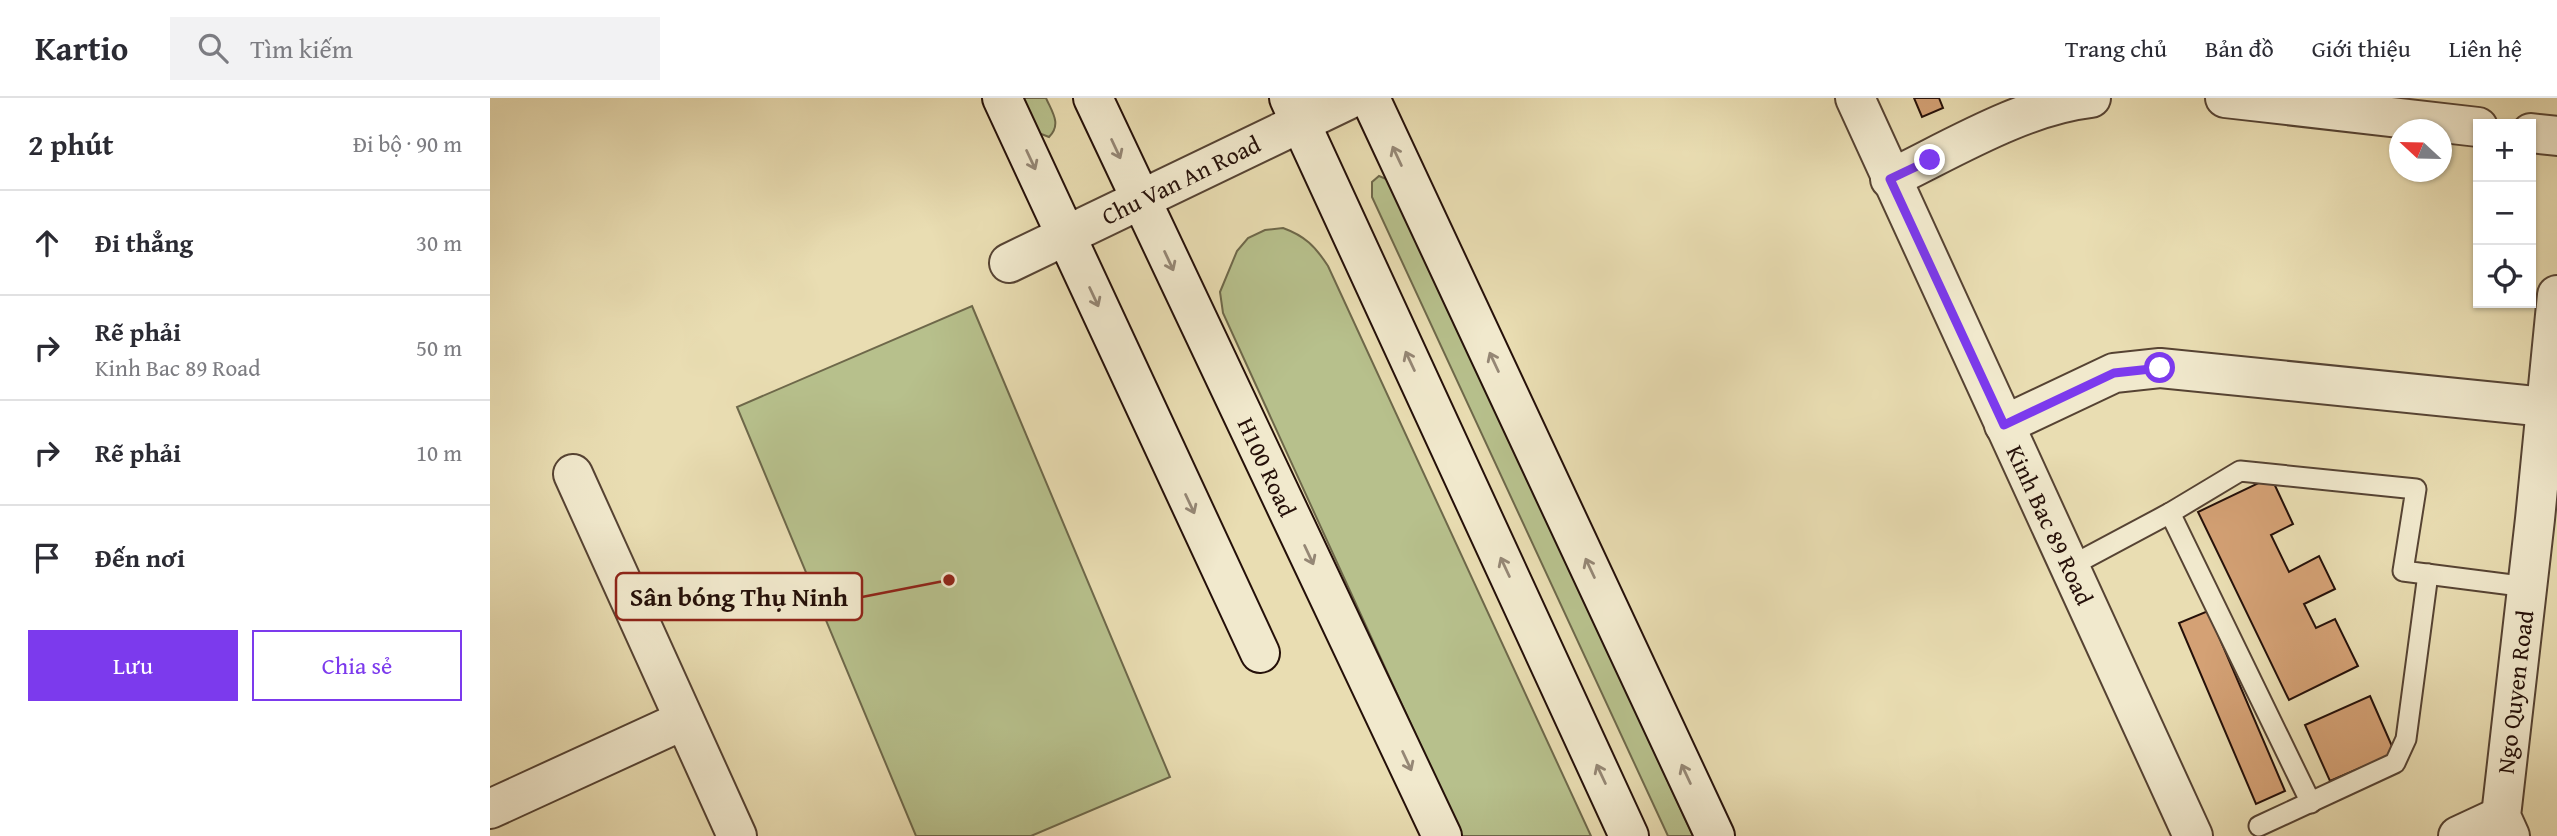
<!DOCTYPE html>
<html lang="vi">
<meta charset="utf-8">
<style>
:root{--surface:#fff;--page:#f2f2f3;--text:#2b2b33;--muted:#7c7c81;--line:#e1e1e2;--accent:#7c3aed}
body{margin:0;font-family:"Gentium Book Plus",serif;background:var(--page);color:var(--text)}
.controls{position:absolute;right:21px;top:21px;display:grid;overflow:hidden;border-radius:0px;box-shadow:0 2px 5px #0004}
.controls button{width:63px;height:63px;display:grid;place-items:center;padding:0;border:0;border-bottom:2px solid var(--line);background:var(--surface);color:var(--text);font:35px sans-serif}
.compass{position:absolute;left:1899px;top:21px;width:63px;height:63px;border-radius:50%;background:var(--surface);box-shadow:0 2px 5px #0004;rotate:292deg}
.stop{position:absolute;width:21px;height:21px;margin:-16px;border:5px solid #7c3aed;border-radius:50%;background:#fff}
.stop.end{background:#7c3aed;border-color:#fff;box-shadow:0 2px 7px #0008}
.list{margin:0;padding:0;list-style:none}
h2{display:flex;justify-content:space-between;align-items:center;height:91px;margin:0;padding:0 28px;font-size:30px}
h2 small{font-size:23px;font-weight:400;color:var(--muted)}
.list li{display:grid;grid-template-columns:46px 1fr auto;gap:21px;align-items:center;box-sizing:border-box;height:105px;padding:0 28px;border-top:2px solid var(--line)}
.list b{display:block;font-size:26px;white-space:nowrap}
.list p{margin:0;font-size:23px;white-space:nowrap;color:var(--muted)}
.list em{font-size:23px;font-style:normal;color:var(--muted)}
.actions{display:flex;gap:14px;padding:21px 28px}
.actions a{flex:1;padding:16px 0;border:2px solid var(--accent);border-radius:0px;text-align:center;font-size:24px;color:var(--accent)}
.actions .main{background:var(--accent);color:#fff}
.icon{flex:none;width:38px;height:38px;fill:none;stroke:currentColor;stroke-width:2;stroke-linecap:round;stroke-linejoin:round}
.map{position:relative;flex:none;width:2067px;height:738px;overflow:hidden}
header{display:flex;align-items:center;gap:42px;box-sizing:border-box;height:98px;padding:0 35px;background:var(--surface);border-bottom:2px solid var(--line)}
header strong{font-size:33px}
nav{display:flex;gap:38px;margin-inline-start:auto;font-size:24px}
.search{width:490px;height:63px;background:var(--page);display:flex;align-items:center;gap:18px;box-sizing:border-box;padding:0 24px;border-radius:0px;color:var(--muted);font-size:26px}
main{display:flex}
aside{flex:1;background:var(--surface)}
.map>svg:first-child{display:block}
.green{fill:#b7c08c;stroke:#6e684a;stroke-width:2}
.building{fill:#d4a175;stroke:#251009;stroke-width:2}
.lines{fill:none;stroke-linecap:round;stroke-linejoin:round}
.service-casing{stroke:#564333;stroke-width:23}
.minor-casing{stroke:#564333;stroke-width:42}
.tertiary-casing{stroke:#564333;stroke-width:42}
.secondary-casing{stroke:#251009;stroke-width:42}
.service{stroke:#f1e9cd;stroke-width:19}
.minor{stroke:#f1e9cd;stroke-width:38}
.tertiary{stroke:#f1e9cd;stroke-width:38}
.secondary{stroke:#f1e9cd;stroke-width:38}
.oneway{stroke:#958775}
.route{stroke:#7c3aed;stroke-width:9}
.labels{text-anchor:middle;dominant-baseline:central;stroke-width:6;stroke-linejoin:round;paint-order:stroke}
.street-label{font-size:24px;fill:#251009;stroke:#f1e9cd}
.leader{fill:none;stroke:#8f2418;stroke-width:2.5}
.callout-dot{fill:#8f2418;stroke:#f1e9cd;stroke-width:2.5}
.callout{fill:#f1e9cd;stroke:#8f2418;stroke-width:2.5}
.callout-label{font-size:26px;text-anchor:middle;font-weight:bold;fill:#251009}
</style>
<header>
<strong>Kartio</strong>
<div class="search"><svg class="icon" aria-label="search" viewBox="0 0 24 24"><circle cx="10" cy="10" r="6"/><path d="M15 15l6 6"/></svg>Tìm kiếm</div>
<nav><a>Trang chủ</a><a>Bản đồ</a><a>Giới thiệu</a><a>Liên hệ</a></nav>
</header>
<main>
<aside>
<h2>2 phút<small>Đi bộ · 90 m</small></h2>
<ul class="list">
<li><svg class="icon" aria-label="ahead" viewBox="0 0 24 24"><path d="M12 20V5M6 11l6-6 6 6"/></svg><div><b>Đi thẳng</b></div><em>30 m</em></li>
<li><svg class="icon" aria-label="right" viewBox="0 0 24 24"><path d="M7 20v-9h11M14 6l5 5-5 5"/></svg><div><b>Rẽ phải</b><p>Kinh Bac 89 Road</p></div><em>50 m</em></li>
<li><svg class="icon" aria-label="right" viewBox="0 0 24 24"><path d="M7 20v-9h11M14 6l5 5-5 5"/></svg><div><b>Rẽ phải</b></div><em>10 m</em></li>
<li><svg class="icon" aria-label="arrive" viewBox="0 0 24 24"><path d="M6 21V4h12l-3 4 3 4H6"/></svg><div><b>Đến nơi</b></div></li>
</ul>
<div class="actions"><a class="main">Lưu</a><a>Chia sẻ</a></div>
</aside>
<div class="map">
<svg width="2067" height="738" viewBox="0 0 2067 738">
<rect width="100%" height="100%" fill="#e9ddb2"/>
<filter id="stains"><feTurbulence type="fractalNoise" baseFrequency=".00286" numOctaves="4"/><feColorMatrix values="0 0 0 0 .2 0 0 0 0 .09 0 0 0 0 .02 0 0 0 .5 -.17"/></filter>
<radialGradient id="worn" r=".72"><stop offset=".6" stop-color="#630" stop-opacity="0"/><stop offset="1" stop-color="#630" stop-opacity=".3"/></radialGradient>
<g class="green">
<path d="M530 0H556C562 14 572 26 559 39L546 34Z"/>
<polygon points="889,78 901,83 1203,738 1178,738 882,99 882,84"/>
<path d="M793 130C815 138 825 148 838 168L1101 738H972L733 215 730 194 747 153 758 140 775 132Z"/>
<polygon points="482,208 680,679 541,738 426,738 247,309"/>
</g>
<g class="building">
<polygon points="1424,0 1449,0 1453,10 1432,19"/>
<polygon points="1781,379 1803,426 1781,437 1799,474 1829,458 1845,491 1814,506 1826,530 1845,521 1868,568 1799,602 1708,414"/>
<polygon points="1718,513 1795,693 1766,706 1689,525"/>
<polygon points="1880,598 1905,655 1840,683 1815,627"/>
</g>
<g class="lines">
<defs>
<g id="service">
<polyline points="1680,415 1821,705"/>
<polyline points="1579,469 1680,415 1750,373 1926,391 1913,473 2038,489"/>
<polyline points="1769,728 1905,665 1916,641 1938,476"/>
</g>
<g id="minor">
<polyline points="1365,0 1703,738"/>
<polyline points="1735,0 1988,29"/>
<polyline points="2041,35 2067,38"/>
<path d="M1400 81C1462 51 1532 8 1601 0"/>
<polyline points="1514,327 1624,275 1670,270 2056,309"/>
<polyline points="83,376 247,738"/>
<polyline points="0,711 194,622"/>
<polyline points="1968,738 2011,718"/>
</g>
<g id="tertiary">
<polyline points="519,165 862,0"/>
<polyline points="2020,738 2011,718 2045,421 2067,197"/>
</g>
<g id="secondary">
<polyline points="512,0 770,555"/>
<polyline points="603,0 952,738"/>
<polyline points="799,0 1139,738"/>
<polyline points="880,0 1225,738"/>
</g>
</defs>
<use href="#service" class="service-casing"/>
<use href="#minor" class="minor-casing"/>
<use href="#tertiary" class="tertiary-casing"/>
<use href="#secondary" class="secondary-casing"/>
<use href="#service" class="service"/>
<use href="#minor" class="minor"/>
<use href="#tertiary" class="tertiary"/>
<use href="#secondary" class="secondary"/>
</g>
<defs><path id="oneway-shaft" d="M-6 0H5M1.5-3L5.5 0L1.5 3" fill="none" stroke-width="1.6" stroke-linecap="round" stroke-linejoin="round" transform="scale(1.75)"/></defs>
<g class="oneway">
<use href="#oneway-shaft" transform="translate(626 51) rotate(65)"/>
<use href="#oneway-shaft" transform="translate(907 58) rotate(-115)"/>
<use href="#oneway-shaft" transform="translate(541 62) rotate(65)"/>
<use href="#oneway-shaft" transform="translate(679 163) rotate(65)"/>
<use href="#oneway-shaft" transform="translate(604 199) rotate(65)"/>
<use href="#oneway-shaft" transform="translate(920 263) rotate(-115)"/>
<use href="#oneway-shaft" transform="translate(1004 264) rotate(-115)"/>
<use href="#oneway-shaft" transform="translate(700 406) rotate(65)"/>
<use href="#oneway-shaft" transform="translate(819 457) rotate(65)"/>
<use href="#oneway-shaft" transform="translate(1015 469) rotate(-115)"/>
<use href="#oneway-shaft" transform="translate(1100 470) rotate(-115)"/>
<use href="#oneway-shaft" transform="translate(917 663) rotate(65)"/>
<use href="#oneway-shaft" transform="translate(1111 676) rotate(-115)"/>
<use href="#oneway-shaft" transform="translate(1196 676) rotate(-115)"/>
</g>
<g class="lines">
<polyline class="route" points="1440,62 1400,81 1514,327 1624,275 1670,270"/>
</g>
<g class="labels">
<g class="street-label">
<text transform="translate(691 82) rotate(-26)">Chu Van An Road</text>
<text transform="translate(777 369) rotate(65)">H100 Road</text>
<text transform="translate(1560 427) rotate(65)">Kinh Bac 89 Road</text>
<text transform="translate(2025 594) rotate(-83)">Ngo Quyen Road</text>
</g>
</g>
<path class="leader" d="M459 482L372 499"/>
<circle class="callout-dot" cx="459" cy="482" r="7"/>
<rect class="callout" x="126" y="475" width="246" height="47" rx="7"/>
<g class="callout-label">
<text x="249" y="508">Sân bóng Thụ Ninh</text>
</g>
<rect width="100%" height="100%" filter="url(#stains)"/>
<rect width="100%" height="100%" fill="url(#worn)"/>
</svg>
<div class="controls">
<button>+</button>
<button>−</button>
<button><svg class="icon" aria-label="locate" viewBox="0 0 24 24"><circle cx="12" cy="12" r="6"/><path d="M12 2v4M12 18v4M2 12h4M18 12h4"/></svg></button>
</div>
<svg class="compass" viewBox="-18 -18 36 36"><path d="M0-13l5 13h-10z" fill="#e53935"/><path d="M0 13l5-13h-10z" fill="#7c7c81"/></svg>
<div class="stop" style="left:1670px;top:270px"></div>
<div class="stop end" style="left:1440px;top:62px"></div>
</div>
</main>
